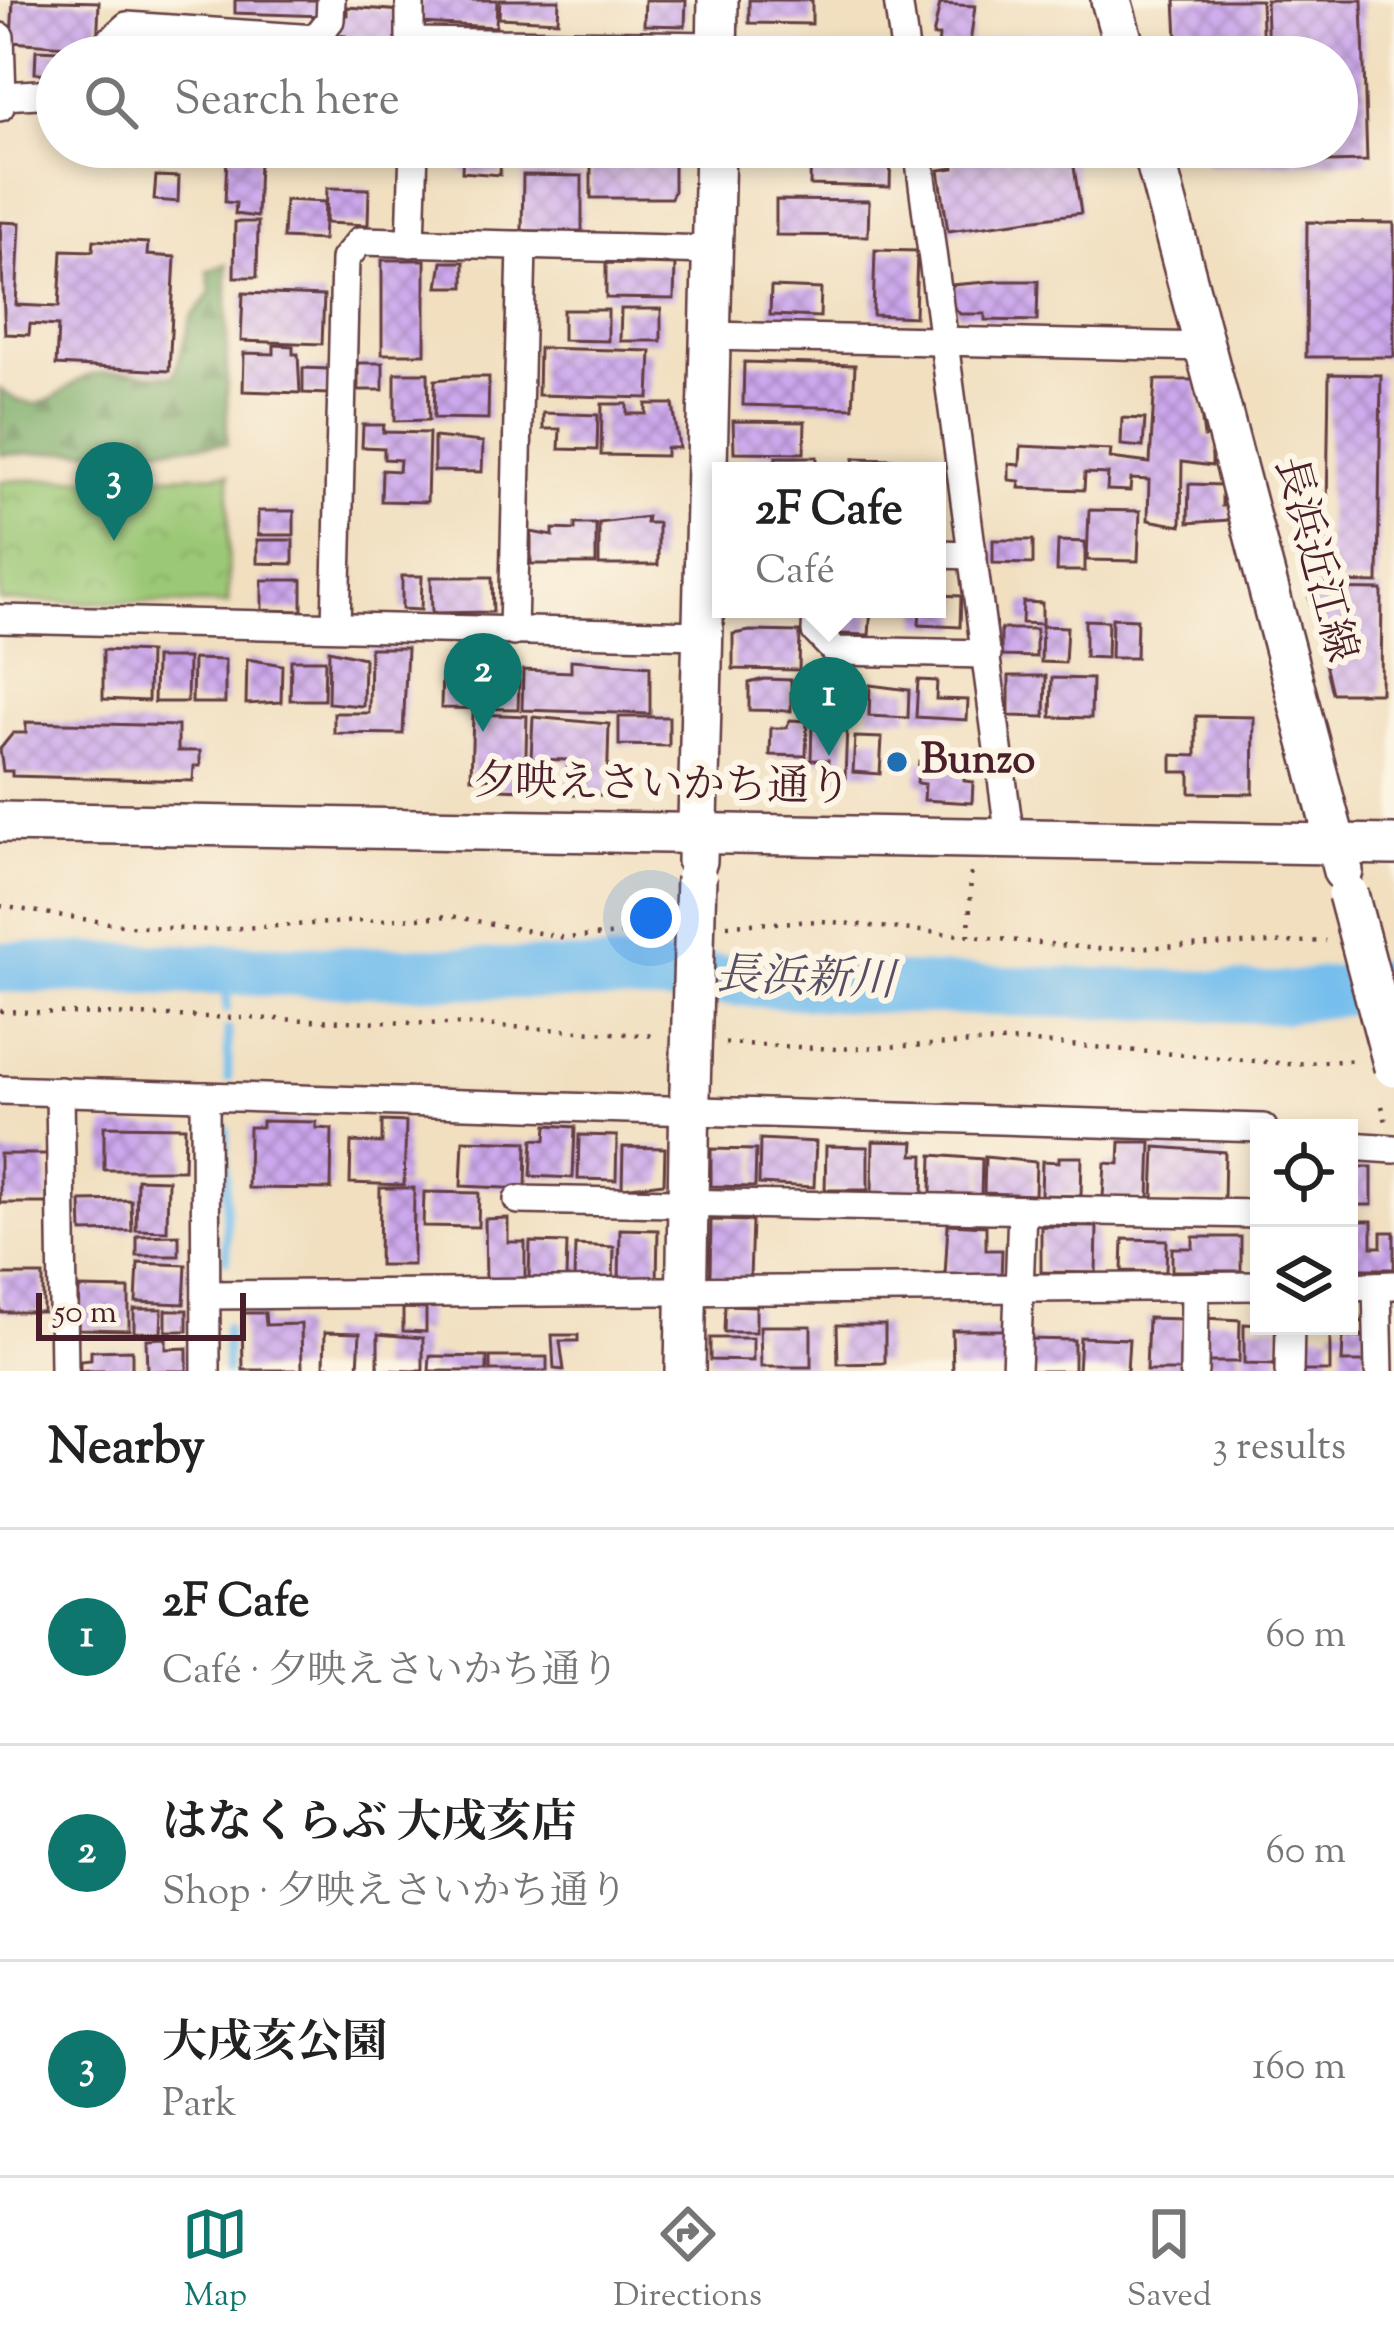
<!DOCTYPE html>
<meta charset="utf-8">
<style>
:root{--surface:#fff;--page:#f6f6f6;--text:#222;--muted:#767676;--line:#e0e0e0;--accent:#0f766e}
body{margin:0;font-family:"Sorts Mill Goudy","Noto Serif JP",serif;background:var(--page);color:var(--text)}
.controls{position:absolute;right:36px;bottom:36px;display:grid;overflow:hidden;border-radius:0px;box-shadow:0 6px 18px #0003}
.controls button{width:108px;height:108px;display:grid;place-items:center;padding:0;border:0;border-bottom:3px solid var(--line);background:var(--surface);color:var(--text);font:60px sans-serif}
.scale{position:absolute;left:36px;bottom:30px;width:210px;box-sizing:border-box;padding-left:12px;border:6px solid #4a1f2b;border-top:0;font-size:33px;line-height:42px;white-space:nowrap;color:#4a1f2b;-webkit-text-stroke:9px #fcf5e5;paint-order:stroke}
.you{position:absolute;left:651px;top:918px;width:42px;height:42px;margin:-30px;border:9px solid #fff;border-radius:50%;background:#1a73e8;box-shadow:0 0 0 18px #1a73e833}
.badge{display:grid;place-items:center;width:78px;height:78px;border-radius:50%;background:var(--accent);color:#fff;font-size:39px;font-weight:700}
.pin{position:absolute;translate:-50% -99px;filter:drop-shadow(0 3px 6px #0008)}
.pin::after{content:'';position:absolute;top:63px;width:42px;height:36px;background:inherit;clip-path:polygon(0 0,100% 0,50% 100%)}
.popup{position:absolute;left:712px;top:462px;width:234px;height:156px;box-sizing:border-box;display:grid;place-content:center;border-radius:0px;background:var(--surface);filter:drop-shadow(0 3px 9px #0005);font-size:39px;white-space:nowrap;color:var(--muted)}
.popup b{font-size:45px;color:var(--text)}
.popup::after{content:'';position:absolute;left:50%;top:100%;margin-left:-24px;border:24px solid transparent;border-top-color:var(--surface)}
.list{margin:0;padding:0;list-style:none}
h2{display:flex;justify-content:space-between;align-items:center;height:156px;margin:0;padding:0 48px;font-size:51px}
h2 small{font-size:39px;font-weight:400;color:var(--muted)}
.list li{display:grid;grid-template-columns:78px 1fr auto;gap:36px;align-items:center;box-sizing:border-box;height:216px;padding:0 48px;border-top:3px solid var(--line)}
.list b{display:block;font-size:45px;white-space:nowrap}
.list p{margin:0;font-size:39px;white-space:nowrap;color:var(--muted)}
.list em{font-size:39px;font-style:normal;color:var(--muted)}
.icon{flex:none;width:66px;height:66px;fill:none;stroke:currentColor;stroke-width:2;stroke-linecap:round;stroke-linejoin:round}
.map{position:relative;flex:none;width:1394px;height:1371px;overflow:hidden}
.search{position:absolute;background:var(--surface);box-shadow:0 6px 18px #0003;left:36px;right:36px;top:36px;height:132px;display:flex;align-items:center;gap:30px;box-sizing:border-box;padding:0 42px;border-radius:66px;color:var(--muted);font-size:45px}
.sheet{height:804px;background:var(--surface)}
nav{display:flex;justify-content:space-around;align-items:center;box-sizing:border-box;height:168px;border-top:3px solid var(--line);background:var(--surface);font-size:33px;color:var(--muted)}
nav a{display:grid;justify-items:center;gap:6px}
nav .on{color:var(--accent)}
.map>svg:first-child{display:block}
.forest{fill:url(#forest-firs);stroke:#636649;stroke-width:3}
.park{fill:url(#park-crowns);stroke:#727450;stroke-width:3}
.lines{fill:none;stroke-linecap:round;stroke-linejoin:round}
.stream{stroke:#74beed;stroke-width:9}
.river{stroke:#74beed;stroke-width:51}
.building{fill:url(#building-cross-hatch)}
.street-casing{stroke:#633c41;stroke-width:32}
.secondary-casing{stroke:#633c41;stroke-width:44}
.path{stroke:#633c41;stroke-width:4.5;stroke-dasharray:3 9;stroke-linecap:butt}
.street{stroke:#fff;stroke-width:27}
.secondary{stroke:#fff;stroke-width:39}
.secondary-bridge-casing{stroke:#633c41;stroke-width:44;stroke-linecap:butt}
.secondary-bridge{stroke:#fff;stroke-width:39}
.poi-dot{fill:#1f6fb2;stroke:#fcf5e5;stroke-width:4.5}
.labels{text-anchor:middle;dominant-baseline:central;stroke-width:12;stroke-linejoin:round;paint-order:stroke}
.street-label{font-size:42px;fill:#4a1f2b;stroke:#fcf5e5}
.poi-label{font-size:42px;font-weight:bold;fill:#4a1f2b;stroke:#fcf5e5;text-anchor:start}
.water-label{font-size:45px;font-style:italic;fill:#574f65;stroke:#fcf5e5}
</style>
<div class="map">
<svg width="1394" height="1371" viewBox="0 0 1394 1371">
<defs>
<pattern id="forest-firs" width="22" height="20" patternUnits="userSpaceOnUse" patternTransform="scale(3)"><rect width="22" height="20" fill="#7cac67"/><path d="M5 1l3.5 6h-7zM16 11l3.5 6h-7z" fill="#688b55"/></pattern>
<pattern id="park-crowns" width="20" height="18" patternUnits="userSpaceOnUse" patternTransform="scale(3)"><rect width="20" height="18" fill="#9bc876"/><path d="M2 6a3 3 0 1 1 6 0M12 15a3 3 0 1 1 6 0" fill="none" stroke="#87ab66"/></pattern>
<pattern id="building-cross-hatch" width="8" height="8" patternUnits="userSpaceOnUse" patternTransform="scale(3)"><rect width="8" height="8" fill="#cca7ed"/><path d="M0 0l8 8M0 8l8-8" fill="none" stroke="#a887c0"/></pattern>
</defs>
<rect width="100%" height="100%" fill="#fcf5e5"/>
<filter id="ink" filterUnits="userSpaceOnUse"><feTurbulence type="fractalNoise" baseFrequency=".00833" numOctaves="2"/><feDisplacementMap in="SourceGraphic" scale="24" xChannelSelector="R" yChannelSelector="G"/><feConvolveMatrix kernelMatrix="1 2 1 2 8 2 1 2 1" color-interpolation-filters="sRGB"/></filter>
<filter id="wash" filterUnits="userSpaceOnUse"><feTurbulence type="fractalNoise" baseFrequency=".004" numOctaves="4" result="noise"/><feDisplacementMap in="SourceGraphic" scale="48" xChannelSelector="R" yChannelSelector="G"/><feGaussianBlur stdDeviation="2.7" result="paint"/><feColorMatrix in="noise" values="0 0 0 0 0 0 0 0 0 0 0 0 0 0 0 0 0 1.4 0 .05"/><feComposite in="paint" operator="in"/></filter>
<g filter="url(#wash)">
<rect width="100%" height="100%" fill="#f1dfc0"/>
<path class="forest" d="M227 264V444L0 455V389C49 427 60 380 96 374 120 369 150 376 174 376L191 318 211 293 208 271Z"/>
<polygon class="park" points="229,474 228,604 0,601 0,481"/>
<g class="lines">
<g class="stream">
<polyline points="227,1008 227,971"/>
<polyline points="228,1078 228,1030"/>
<polyline points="226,1260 226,1129"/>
<polyline points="226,1371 226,1328"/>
</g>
<polyline class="river" points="0,967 615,975 883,988 1282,998 1394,984"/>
</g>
<g id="blocks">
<g class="building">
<polygon points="13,0 99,2 97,48 11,42"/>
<polygon points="235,0 325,0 324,16 235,13"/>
<polygon points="421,0 497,0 496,27 420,23"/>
<polygon points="500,0 559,0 558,21 499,18"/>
<polygon points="645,0 686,0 685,26 644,25"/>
<polygon points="749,0 812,0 812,24 749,23"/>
<polygon points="1175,0 1261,0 1263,57 1178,57"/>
<polygon points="1266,0 1362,0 1367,161 1207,165 1206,147 1337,147 1337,57 1268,57"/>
<polygon points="940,4 975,6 969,51 938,50 939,36 933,36"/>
<polygon points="347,7 403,11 401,48 350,49 346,36 338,35 340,14 347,15"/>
<polygon points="36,50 84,52 84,57 57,57 57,74 35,73"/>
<polygon points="329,147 394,147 394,157"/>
<polygon points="463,147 501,149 500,175 462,172"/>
<polygon points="811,147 891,147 890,187 810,185"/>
<polygon points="951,147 1071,147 1081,213 948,231 939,170 954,168"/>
<polygon points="591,153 674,153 674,191 671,198 591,198"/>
<polygon points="241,155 259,160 257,217 235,214 236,203 225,202 227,157"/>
<polygon points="523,175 582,176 582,231 522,231"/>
<polygon points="156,176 179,177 178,202 154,200"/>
<polygon points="327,188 369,189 368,225 326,223"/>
<polygon points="285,200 325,202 323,240 283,238"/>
<polygon points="776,200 869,201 868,236 776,235"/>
<polygon points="0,222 20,223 16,305 59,307 62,250 93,251 94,240 148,243 147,255 175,257 169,371 56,365 58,326 30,324 29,335 5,334"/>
<polygon points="235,222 258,222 257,277 234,277"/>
<polygon points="1307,222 1394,223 1394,357 1306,357"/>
<polygon points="875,250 917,251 915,317 873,315"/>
<rect x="382" y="260" width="43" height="94"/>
<polygon points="442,262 464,262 464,287 438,287"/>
<polygon points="606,263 675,265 674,299 606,298"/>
<polygon points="998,281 1038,281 1037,321 985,320 985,314 960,314 952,305 952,285"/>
<polygon points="771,287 821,289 820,317 770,315"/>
<polygon points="243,293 324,296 322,344 241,341"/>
<polygon points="621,309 661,309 661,341 620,341"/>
<polygon points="563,310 608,310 608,341 563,340"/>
<polygon points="274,345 293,346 293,354 298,354 300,393 243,391 244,353 274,354"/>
<polygon points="539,348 651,351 649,398 538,395"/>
<polygon points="744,362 855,365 853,408 743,405"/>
<rect x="358" y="363" width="25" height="27"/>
<polygon points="303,368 329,369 328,394 303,393"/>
<polygon points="395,373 428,373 429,420 395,421"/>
<polygon points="1329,374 1381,375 1378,583 1326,582"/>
<polygon points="464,377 489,377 488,419 434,418 435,380"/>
<polygon points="1155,380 1197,380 1204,437 1212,437 1212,466 1182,462 1181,526 1148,520 1149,480 1131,479 1130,491 1107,490 1108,474 1085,473 1084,490 1019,488 1020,481 1009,480 1009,464 1020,465 1021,446 1111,450 1110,458 1150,463"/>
<polygon points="602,404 627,404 627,414 646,414 646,404 673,404 679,448 666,448 666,456 601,455"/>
<polygon points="543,413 598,415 597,450 559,449 560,429 543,429"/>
<polygon points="1122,418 1145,419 1143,447 1121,445"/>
<polygon points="733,421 805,422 804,453 734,452"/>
<polygon points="363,425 384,425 383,432 429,433 427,502 381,501 382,470 399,471 400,460 384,459 384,448 362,447"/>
<polygon points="434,437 483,442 482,472 434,471"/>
<polygon points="776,457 817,457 817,471 775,471"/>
<polygon points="854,458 893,459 893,471 854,471"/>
<polygon points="1189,484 1222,485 1222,506 1229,506 1228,520 1188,523"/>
<polygon points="1089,510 1140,511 1138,561 1087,560"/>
<rect x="258" y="511" width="36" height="24"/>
<polygon points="647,517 646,523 658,523 658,565 599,565 599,523"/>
<polygon points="575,524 596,524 596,564 531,564 531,532 553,536 553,529 575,530"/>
<polygon points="257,540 293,540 293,564 257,563"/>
<polygon points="993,540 1033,540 1033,564 993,563"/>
<polygon points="1058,541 1085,542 1085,571 1057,571"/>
<polygon points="402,576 422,576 421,610 402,609"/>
<polygon points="431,577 492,577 493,612 432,613"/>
<polygon points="262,580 302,580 302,611 262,610"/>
<polygon points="1307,589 1382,590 1381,693 1332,693"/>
<polygon points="937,595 961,596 960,627 919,625 920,609 937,609"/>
<polygon points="1023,602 1042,603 1042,624 1022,623"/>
<polygon points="840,609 871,609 869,635 839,634"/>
<polygon points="1112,618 1137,619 1136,658 1111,658"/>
<polygon points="1085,620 1108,621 1107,658 1085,657"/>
<polygon points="1042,626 1067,627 1065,663 1041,662"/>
<polygon points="1001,629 1036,629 1036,657 1001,656"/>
<polygon points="750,631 800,632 799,670 733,669 733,634"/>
<polygon points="370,648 407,648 403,734 334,733 334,713 369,713"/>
<polygon points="103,650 149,652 148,701 103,699"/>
<polygon points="329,650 364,658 363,706 328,703"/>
<polygon points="155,658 188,658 187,702 154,702"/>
<polygon points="193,659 225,660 225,703 192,703"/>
<polygon points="247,659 282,665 281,702 246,704"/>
<polygon points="291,660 325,660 324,700 290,700"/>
<polygon points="571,660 650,666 650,714 522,710 523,670 571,672"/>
<polygon points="442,670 493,671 492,681 519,681 518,709 441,708"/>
<polygon points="1009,676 1046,676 1045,717 1009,716"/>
<polygon points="1052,678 1092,679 1091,718 1051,717"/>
<polygon points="764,679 791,680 791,711 749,710 749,683"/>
<polygon points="918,680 937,681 936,699 968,700 967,720 916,717"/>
<polygon points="870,685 909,690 908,718 869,716"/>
<polygon points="473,714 527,716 525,790 500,789 500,779 471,778"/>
<polygon points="1196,716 1254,717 1253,794 1190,793 1190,772 1172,772 1172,755 1196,756"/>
<polygon points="533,717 609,724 607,795 567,795 568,760 531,759"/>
<polygon points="619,717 669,717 669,746 619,745"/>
<polygon points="790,720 807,721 806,756 770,755 771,728 786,728"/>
<polygon points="26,722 178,726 178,751 200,751 200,766 194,766 193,781 12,776 12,771 3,771 0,749 13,733 26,733"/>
<polygon points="812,724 847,726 845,779 827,778 828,760 811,760"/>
<polygon points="855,737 882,738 880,774 853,772"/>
<polygon points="919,761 965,764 964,781 973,782 972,803 924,800 925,784 917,783"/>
<polygon points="262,1121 316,1122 316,1128 332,1129 331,1189 248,1188 249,1127 262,1127"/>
<polygon points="382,1121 406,1122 404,1185 350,1183 351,1142 382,1143"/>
<polygon points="547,1125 575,1127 573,1178 531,1176 533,1139 546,1140"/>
<polygon points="104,1126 185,1127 184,1170 104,1170"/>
<polygon points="579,1135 617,1136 616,1180 578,1179"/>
<polygon points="760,1139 816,1142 814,1187 759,1184"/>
<polygon points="463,1140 527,1142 526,1189 461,1186"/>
<polygon points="873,1141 914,1142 913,1155 924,1155 923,1196 872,1194"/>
<polygon points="1120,1142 1151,1142 1149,1199 1103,1198 1105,1163 1119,1164"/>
<polygon points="826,1146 868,1147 868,1190 825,1190"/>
<polygon points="623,1147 665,1148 664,1183 622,1188"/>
<polygon points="1155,1147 1225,1152 1224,1200 1153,1199"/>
<polygon points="711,1149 756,1150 755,1187 711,1186"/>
<rect x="0" y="1154" width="47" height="49"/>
<polygon points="932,1155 982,1159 981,1197 931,1194"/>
<polygon points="985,1157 1036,1162 1035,1195 984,1193"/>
<polygon points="1059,1157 1082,1157 1081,1196 1041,1195 1042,1161 1059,1162"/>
<rect x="1349" y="1167" width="23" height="38"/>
<polygon points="137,1179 168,1180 167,1231 136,1230"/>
<polygon points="380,1188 414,1188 413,1265 379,1265"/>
<polygon points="424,1192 479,1193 478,1227 423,1226"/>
<polygon points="131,1200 132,1231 82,1232 81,1201"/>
<polygon points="508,1218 508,1242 525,1242 525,1282 486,1283 485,1219"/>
<polygon points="711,1220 752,1221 750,1278 710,1277"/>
<polygon points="1349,1221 1372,1221 1372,1247 1381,1247 1381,1232 1394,1232 1394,1269 1349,1269"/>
<polygon points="948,1224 986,1226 986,1250 1002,1250 1001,1279 945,1276"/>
<polygon points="1041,1226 1097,1227 1096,1273 1041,1272"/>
<polygon points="620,1229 658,1230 657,1283 619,1282"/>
<polygon points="179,1235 179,1256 137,1256 137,1236"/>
<polygon points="1193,1237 1241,1237 1241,1271 1172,1271 1172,1248 1193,1248"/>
<polygon points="1123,1239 1167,1240 1166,1272 1122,1271"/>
<polygon points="530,1242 567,1243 566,1279 529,1278"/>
<polygon points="575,1245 614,1247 613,1282 574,1281"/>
<polygon points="138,1263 186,1265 184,1304 136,1302"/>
<rect x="0" y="1275" width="43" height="37"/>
<polygon points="79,1288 129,1289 129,1330 78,1329"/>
<polygon points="725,1305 756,1306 756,1332 724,1332"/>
<polygon points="1349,1305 1355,1305 1354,1321 1368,1322 1367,1335 1333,1335 1333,1326 1349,1326"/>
<polygon points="403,1308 426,1309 426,1332 403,1331"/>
<polygon points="134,1309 162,1309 161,1333 134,1332"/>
<rect x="166" y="1310" width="21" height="21"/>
<polygon points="242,1313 265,1313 266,1325 301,1324 302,1370 243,1370"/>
<polygon points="1148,1318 1182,1319 1180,1371 1146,1371"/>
<polygon points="1204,1318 1240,1320 1239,1362 1203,1362"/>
<polygon points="1244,1324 1279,1326 1278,1365 1244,1364"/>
<polygon points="837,1325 885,1325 885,1363 838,1364"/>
<polygon points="760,1326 811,1326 811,1367 761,1367"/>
<polygon points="952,1330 1007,1330 1007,1371 953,1371"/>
<polygon points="325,1332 360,1333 358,1368 324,1366"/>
<polygon points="1298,1332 1330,1333 1330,1371 1297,1371"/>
<polygon points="378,1334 423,1338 423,1371 378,1370"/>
<polygon points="552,1335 578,1335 578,1341 560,1341 564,1370 554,1369"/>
<polygon points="1080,1337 1129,1339 1127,1371 1078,1371"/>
<polygon points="1343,1337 1366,1337 1365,1362 1342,1362"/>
<polygon points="166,1338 166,1349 187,1348 187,1371 147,1371 146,1339"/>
<polygon points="710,1338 753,1338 753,1361 710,1360"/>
<polygon points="1028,1339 1074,1340 1074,1371 1027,1371"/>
<polygon points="132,1350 132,1371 80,1371 80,1361 91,1360 91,1351"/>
<polygon points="430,1356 487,1357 487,1371 429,1371"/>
<rect x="490" y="1357" width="57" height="14"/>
</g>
</g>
</g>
<g filter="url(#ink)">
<use href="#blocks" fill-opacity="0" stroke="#633c41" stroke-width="3"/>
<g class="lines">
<defs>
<g id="street">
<polyline points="410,0 410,42 717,46"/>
<polyline points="898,0 906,57"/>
<polyline points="0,37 2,96"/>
<polyline points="107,57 110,41 127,26 315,39 330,20 331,0"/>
<polyline points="0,107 2,96 57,93"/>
<polyline points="918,147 1010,839"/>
<polyline points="411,243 414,147"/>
<polyline points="709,336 1208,347"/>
<polyline points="937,554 973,555"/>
<polyline points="817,609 816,631 835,651 987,654"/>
<polyline points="0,619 704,635"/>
<polyline points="336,626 345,259 360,241 713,250"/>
<polyline points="513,632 522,245"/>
<polyline points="0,1090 1263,1128"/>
<polyline points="60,1091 64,1371"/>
<polyline points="205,1096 206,1371"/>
<polyline points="1349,1146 1394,1149"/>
<polyline points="518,1200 1259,1214"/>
<polyline points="1377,1286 1379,1371"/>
<polyline points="1349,1287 1394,1285"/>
<polyline points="206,1295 1259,1286"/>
<polyline points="1016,1371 1022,1210"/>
<polyline points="1194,1371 1195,1288"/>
<polyline points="1289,1371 1290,1326"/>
</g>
<g id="secondary">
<polyline points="1111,0 1127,57"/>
<polyline points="717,57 718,0"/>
<polyline points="1152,147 1343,871"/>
<polyline points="0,822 1394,845"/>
<polyline points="697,861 715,147"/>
<polyline points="685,1371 690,1091"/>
</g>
</defs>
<use href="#street" class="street-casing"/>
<use href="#secondary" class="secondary-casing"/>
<g class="path">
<polyline points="0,906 128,926 207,930 451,916 565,938 662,931"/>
<polyline points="727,925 822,921 1099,949 1326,941"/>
<polyline points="969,936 971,870"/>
<polyline points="0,1011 481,1025 659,1036"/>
<polyline points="725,1043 836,1049 1023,1041 1289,1064 1359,1060"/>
<polyline points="1382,1106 1386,1122"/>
</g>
<use href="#street" class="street"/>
<use href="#secondary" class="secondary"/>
<defs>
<g id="secondary-bridge">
<polyline points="1348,894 1394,1067"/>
<polyline points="690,1091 696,877"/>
</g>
</defs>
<use href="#secondary-bridge" class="secondary-bridge-casing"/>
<use href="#secondary-bridge" class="secondary-bridge"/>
</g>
</g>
<circle class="poi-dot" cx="897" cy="762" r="12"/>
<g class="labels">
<g class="street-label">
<text transform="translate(1313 560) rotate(75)">長浜近江線</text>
<text transform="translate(662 787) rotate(1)">夕映えさいかち通り</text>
</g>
<g class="poi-label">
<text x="921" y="762">Bunzo</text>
</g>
<g class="water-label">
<text transform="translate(805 981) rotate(2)">長浜新川</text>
</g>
</g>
</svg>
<div class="controls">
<button><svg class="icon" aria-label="locate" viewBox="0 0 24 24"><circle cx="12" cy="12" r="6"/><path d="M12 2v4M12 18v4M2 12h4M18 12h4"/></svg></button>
<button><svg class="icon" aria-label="layers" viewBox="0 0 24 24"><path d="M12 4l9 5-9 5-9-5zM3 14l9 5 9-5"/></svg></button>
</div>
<div class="scale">50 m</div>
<div class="you"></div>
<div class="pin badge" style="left:829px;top:756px">1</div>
<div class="popup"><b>2F Cafe</b>Café</div>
<div class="pin badge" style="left:483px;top:732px">2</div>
<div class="pin badge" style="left:114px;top:541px">3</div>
<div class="search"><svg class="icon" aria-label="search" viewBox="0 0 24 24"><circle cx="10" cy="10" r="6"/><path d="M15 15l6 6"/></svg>Search here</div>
</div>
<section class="sheet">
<h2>Nearby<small>3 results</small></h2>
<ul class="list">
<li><span class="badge">1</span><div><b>2F Cafe</b><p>Café · 夕映えさいかち通り</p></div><em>60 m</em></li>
<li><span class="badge">2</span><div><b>はなくらぶ 大戌亥店</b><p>Shop · 夕映えさいかち通り</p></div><em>60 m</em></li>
<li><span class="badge">3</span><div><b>大戌亥公園</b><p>Park</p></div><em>160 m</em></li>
</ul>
</section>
<nav>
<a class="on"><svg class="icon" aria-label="map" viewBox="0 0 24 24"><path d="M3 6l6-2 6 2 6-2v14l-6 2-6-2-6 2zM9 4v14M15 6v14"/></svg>Map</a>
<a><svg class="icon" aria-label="directions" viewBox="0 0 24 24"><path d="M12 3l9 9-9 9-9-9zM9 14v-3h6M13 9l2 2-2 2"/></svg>Directions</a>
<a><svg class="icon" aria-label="saved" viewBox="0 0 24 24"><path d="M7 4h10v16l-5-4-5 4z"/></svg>Saved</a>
</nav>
